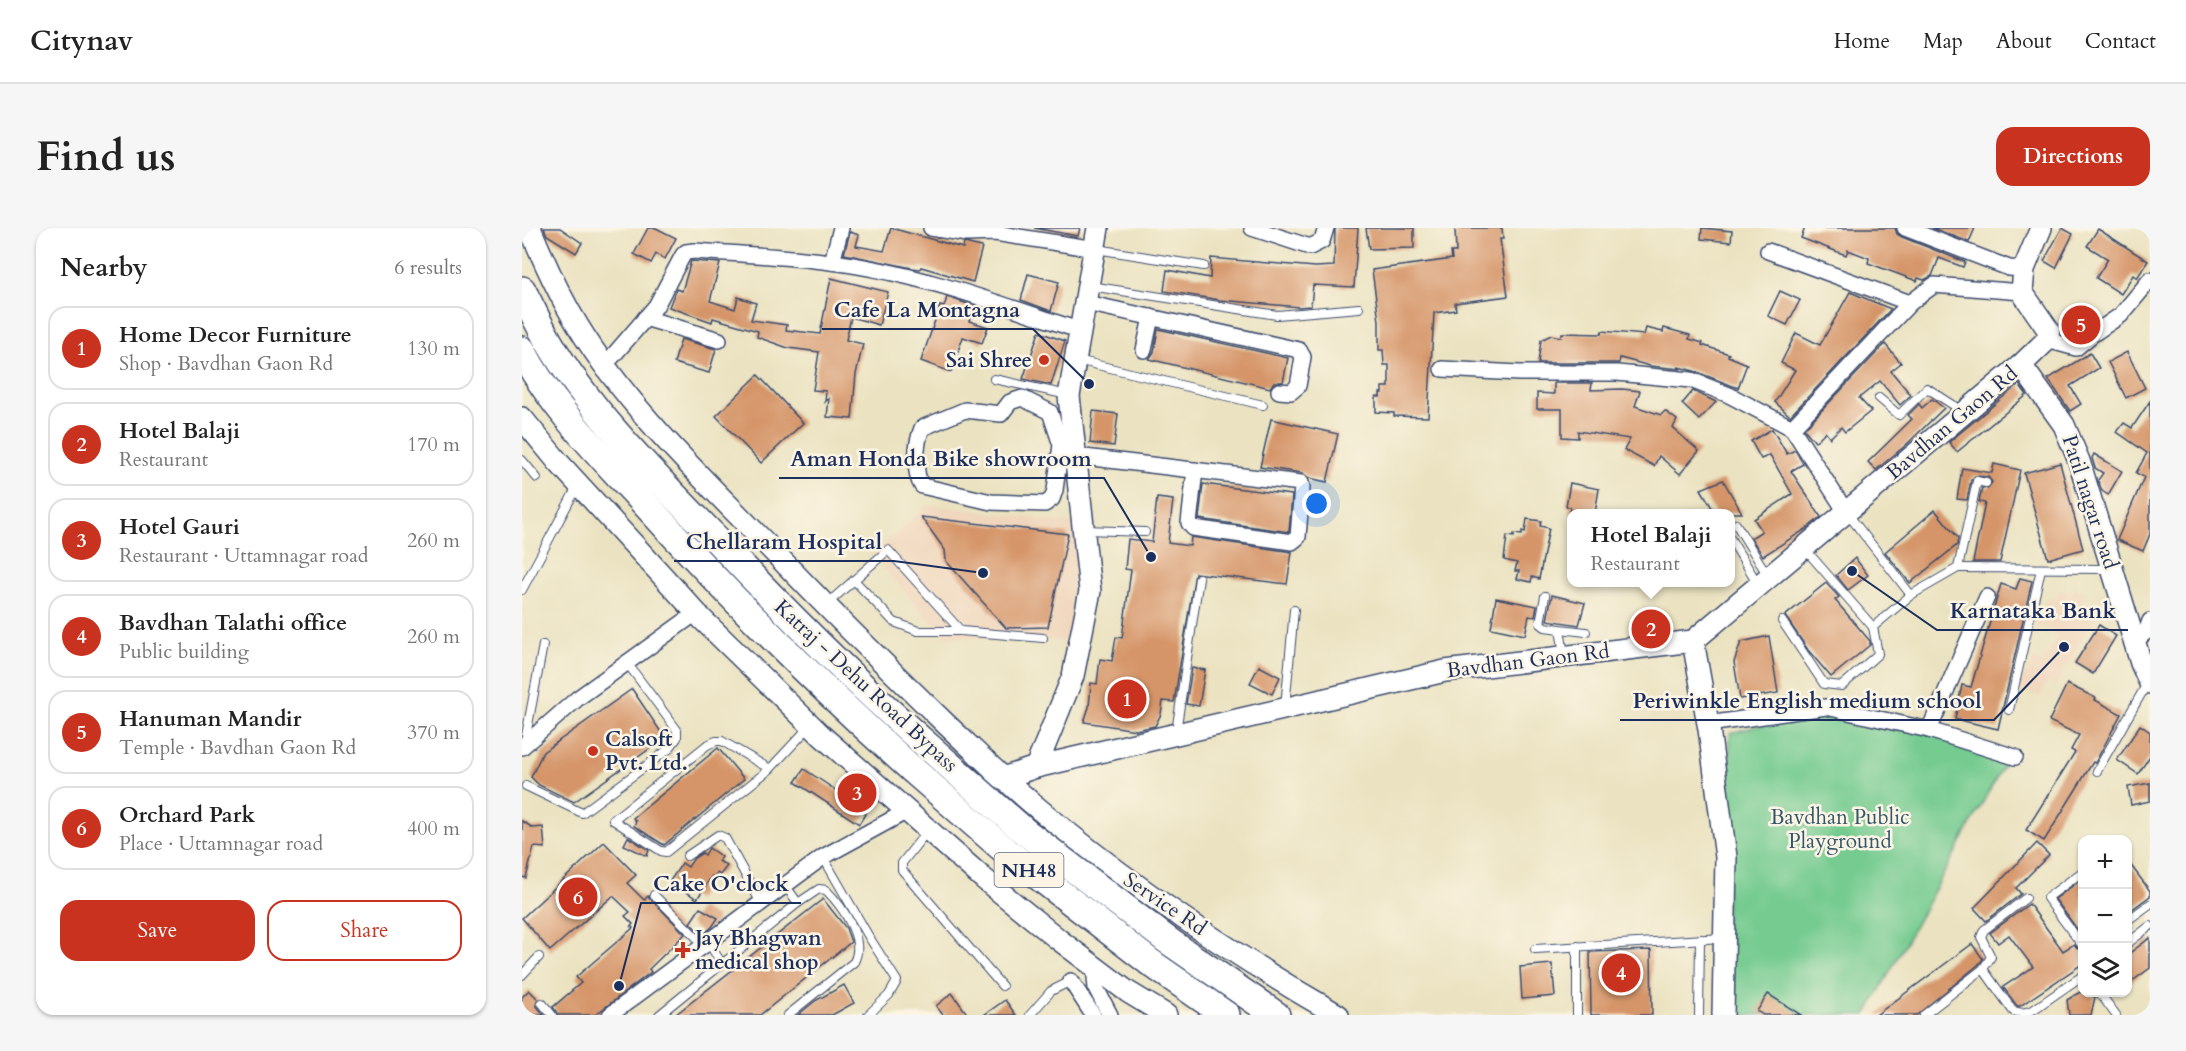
<!DOCTYPE html>
<meta charset="utf-8">
<style>
:root{--surface:#fff;--page:#f6f6f6;--text:#222;--muted:#767676;--line:#e0e0e0;--accent:#c8321e}
body{margin:0;font-family:Cardo,serif;background:var(--page);color:var(--text)}
.controls{position:absolute;right:18px;bottom:18px;display:grid;overflow:hidden;border-radius:12px;box-shadow:0 2px 4px #0004}
.controls button{width:54px;height:54px;display:grid;place-items:center;padding:0;border:0;border-bottom:2px solid var(--line);background:var(--surface);color:var(--text);font:30px sans-serif}
.you{position:absolute;left:795px;top:276px;width:21px;height:21px;margin:-15px;border:4px solid #fff;border-radius:50%;background:#1a73e8;box-shadow:0 0 0 9px #1a73e833}
.badge{display:grid;place-items:center;width:39px;height:39px;border-radius:50%;background:var(--accent);color:#fff;font-size:20px;font-weight:700}
.pin{position:absolute;translate:-50% -50%;border:3px solid #fff;box-shadow:0 2px 6px #0006}
.popup{position:absolute;left:1045px;top:281px;width:168px;height:78px;box-sizing:border-box;display:grid;place-content:center;border-radius:12px;background:var(--surface);filter:drop-shadow(0 2px 4px #0005);font-size:20px;white-space:nowrap;color:var(--muted)}
.popup b{font-size:22px;color:var(--text)}
.popup::after{content:'';position:absolute;left:50%;top:100%;margin-left:-12px;border:12px solid transparent;border-top-color:var(--surface)}
.list{margin:0;padding:0;list-style:none}
h2{display:flex;justify-content:space-between;align-items:center;height:78px;margin:0;padding:0 24px;font-size:26px}
h2 small{font-size:20px;font-weight:400;color:var(--muted)}
.list li{display:grid;grid-template-columns:39px 1fr auto;gap:18px;align-items:center;box-sizing:border-box;height:84px;margin:0 12px 12px;padding:0 12px;border:2px solid var(--line);border-radius:18px}
.list b{display:block;font-size:22px;white-space:nowrap}
.list p{margin:0;font-size:20px;white-space:nowrap;color:var(--muted)}
.list em{font-size:20px;font-style:normal;color:var(--muted)}
.actions{display:flex;gap:12px;padding:18px 24px}
.actions a{flex:1;padding:14px 0;border:2px solid var(--accent);border-radius:18px;text-align:center;font-size:21px;color:var(--accent)}
.actions .main{background:var(--accent);color:#fff}
.icon{flex:none;width:33px;height:33px;fill:none;stroke:currentColor;stroke-width:2;stroke-linecap:round;stroke-linejoin:round}
.map{position:relative;flex:none;width:1628px;height:787px;overflow:hidden;border-radius:18px}
header{display:flex;align-items:center;gap:36px;box-sizing:border-box;height:84px;padding:0 30px;background:var(--surface);border-bottom:2px solid var(--line)}
header strong{font-size:28px}
nav{display:flex;gap:33px;margin-inline-start:auto;font-size:21px}
.intro{display:flex;align-items:center;justify-content:space-between;box-sizing:border-box;height:144px;padding:0 36px}
h1{margin:0;font-size:42px}
.button{padding:15px 27px;border-radius:18px;background:var(--accent);color:#fff;font-size:21px;font-weight:700}
main{display:flex;gap:36px;padding:0 36px}
aside{flex:1;background:var(--surface);border-radius:18px;box-shadow:0 2px 4px #0004}
.map>svg:first-child{display:block}
.built{fill:#f0d6bc}
.green{fill:#75cb90;stroke:#487d77;stroke-width:1.5}
.building{fill:#d59569}
.lines{fill:none;stroke-linecap:round;stroke-linejoin:round}
.lane-casing{stroke:#3a4a6d;stroke-width:10}
.street-casing{stroke:#3a4a6d;stroke-width:18}
.secondary-casing{stroke:#3a4a6d;stroke-width:24}
.highway-casing{stroke:#3a4a6d;stroke-width:30}
.lane{stroke:#fff;stroke-width:8}
.street{stroke:#fff;stroke-width:15}
.secondary{stroke:#fff;stroke-width:21}
.highway{stroke:#fff;stroke-width:27}
.highway-bridge-casing{stroke:#3a4a6d;stroke-width:30;stroke-linecap:butt}
.highway-bridge{stroke:#fff;stroke-width:27}
.poi-dot{fill:#c8321e;stroke:#fcf5e5;stroke-width:2}
.labels{text-anchor:middle;dominant-baseline:central;stroke-width:5;stroke-linejoin:round;paint-order:stroke}
.shield{fill:#fcf5e5;stroke:#5e6a86;stroke-width:1.5}
.shield-label{font-size:20px;font-weight:bold;fill:#1b2f5e}
.poi-label{font-size:21px;font-weight:bold;fill:#1b2f5e;stroke:#fcf5e5;text-anchor:start}
.street-label{font-size:21px;fill:#1b2f5e;stroke:#fcf5e5}
.park-label{font-size:21px;fill:#32566a;stroke:#fcf5e5}
.leader{fill:none;stroke:#1b2f5e;stroke-width:2}
.callout-dot{fill:#1b2f5e;stroke:#fcf5e5;stroke-width:2}
.callout-label{font-size:22px;text-anchor:middle;font-weight:bold;fill:#1b2f5e;stroke:#fcf5e5;stroke-width:5;stroke-linejoin:round;paint-order:stroke}
</style>
<header>
<strong>Citynav</strong>
<nav><a>Home</a><a>Map</a><a>About</a><a>Contact</a></nav>
</header>
<div class="intro"><h1>Find us</h1><a class="button">Directions</a></div>
<main>
<aside>
<h2>Nearby<small>6 results</small></h2>
<ul class="list">
<li><span class="badge">1</span><div><b>Home Decor Furniture</b><p>Shop · Bavdhan Gaon Rd</p></div><em>130 m</em></li>
<li><span class="badge">2</span><div><b>Hotel Balaji</b><p>Restaurant</p></div><em>170 m</em></li>
<li><span class="badge">3</span><div><b>Hotel Gauri</b><p>Restaurant · Uttamnagar road</p></div><em>260 m</em></li>
<li><span class="badge">4</span><div><b>Bavdhan Talathi office</b><p>Public building</p></div><em>260 m</em></li>
<li><span class="badge">5</span><div><b>Hanuman Mandir</b><p>Temple · Bavdhan Gaon Rd</p></div><em>370 m</em></li>
<li><span class="badge">6</span><div><b>Orchard Park</b><p>Place · Uttamnagar road</p></div><em>400 m</em></li>
</ul>
<div class="actions"><a class="main">Save</a><a>Share</a></div>
</aside>
<div class="map">
<svg width="1628" height="787" viewBox="0 0 1628 787">
<rect width="100%" height="100%" fill="#fcf5e5"/>
<filter id="ink" filterUnits="userSpaceOnUse"><feTurbulence type="fractalNoise" baseFrequency=".0167" numOctaves="2"/><feDisplacementMap in="SourceGraphic" scale="12" xChannelSelector="R" yChannelSelector="G"/><feConvolveMatrix kernelMatrix="1 2 1 2 8 2 1 2 1" color-interpolation-filters="sRGB"/></filter>
<filter id="wash" filterUnits="userSpaceOnUse"><feTurbulence type="fractalNoise" baseFrequency=".008" numOctaves="4" result="noise"/><feDisplacementMap in="SourceGraphic" scale="24" xChannelSelector="R" yChannelSelector="G"/><feGaussianBlur stdDeviation="1.35" result="paint"/><feColorMatrix in="noise" values="0 0 0 0 0 0 0 0 0 0 0 0 0 0 0 0 0 1.4 0 .05"/><feComposite in="paint" operator="in"/></filter>
<g filter="url(#wash)">
<rect width="100%" height="100%" fill="#eae2c0"/>
<g class="built">
<polygon points="406,277 554,296 557,310 556,364 552,413 424,409 350,327"/>
<polygon points="1553,359 1563,365 1559,373 1568,379 1572,392 1533,458 1526,454 1517,469 1496,458 1512,431 1520,435 1536,408 1512,394 1526,370 1533,373 1539,362 1548,367"/>
</g>
<polygon class="green" points="1337,488 1488,525 1344,787 1202,787 1208,505 1271,489"/>
<g id="blocks">
<g class="building">
<polygon points="22,0 38,0 60,15 54,25 25,7"/>
<polygon points="126,0 134,0 154,10 143,31 134,26 129,35 112,26"/>
<polygon points="369,0 441,20 442,15 460,19 451,54 399,39 398,41 390,40 322,26 328,4 337,7 334,18 362,23"/>
<polygon points="512,0 558,0 556,8"/>
<polygon points="813,0 836,0 832,59 791,57 789,78 777,79 698,72 642,63 645,42 688,50 689,30 793,39 812,38"/>
<polygon points="844,0 892,0 892,20 847,21"/>
<polygon points="933,0 980,0 981,11 978,11 986,68 933,75 934,82 912,85 906,189 872,188 872,185 854,184 854,169 858,169 858,165 860,165 860,159 867,159 867,137 862,137 861,122 857,122 857,93 850,42 930,31 929,24 934,24"/>
<polygon points="1180,0 1210,3 1209,14 1179,11"/>
<polygon points="1283,0 1373,0 1375,6 1380,9 1443,34 1441,39 1417,30 1410,48 1402,52 1396,50 1395,53 1346,35 1347,30 1326,22 1324,27 1279,10"/>
<polygon points="1410,0 1453,0 1447,14"/>
<polygon points="1540,0 1551,6 1534,40 1522,33"/>
<polygon points="1576,1 1626,33 1615,50 1611,47 1599,66 1574,50 1586,31 1565,18"/>
<polygon points="169,33 198,35 188,73 213,81 216,69 234,75 229,92 265,97 264,102 298,106 309,50 366,64 357,97 329,89 324,112 341,116 334,146 330,191 305,189 307,170 303,174 304,163 291,162 297,124 266,120 235,109 236,103 191,90 190,94 147,79 154,61 160,63"/>
<polygon points="506,46 537,54 529,83 499,72"/>
<polygon points="1258,63 1278,72 1265,97 1246,88"/>
<polygon points="1328,64 1369,81 1268,188 1253,174 1273,142 1259,135 1274,105 1298,117"/>
<polygon points="425,69 452,78 447,93 466,99 460,115 441,109 429,144 399,133 418,78 422,79"/>
<polygon points="1560,82 1573,93 1554,108 1544,99"/>
<polygon points="1124,100 1141,104 1142,100 1168,107 1167,111 1181,115 1180,117 1207,126 1206,128 1225,136 1216,160 1172,143 1156,139 1159,141 1128,138 1098,130 1097,135 1016,135 1019,112 1029,107 1039,109 1040,105 1079,106 1080,103 1122,107"/>
<polygon points="636,101 766,130 761,154 752,154 748,160 627,131 632,124"/>
<polygon points="517,104 543,113 529,157 501,151"/>
<polygon points="159,111 194,121 187,145 152,135"/>
<polygon points="1363,116 1379,135 1369,143 1389,167 1378,177 1358,153 1337,170 1349,183 1323,204 1319,199 1308,210 1303,204 1293,214 1282,201"/>
<polygon points="1605,124 1623,160 1604,170 1586,134"/>
<polygon points="1568,125 1577,140 1548,158 1559,176 1548,183 1526,151"/>
<polygon points="236,147 281,195 239,235 194,188"/>
<polygon points="1032,155 1070,155 1069,162 1100,161 1118,163 1113,178 1139,187 1143,183 1155,192 1151,200 1177,223 1158,246 1137,228 1132,238 1102,222 1108,211 1056,203 1056,210 1040,209 1040,181 1015,181 1015,165 1032,166"/>
<polygon points="1497,156 1505,167 1435,224 1427,214"/>
<polygon points="1171,163 1194,174 1177,192 1160,176"/>
<polygon points="1410,171 1422,180 1384,217 1354,242 1346,234 1390,191 1386,187 1397,176 1400,180"/>
<polygon points="1628,173 1628,306 1621,323 1595,312 1622,249 1614,245 1625,225 1595,204 1602,195 1610,200"/>
<polygon points="571,183 596,186 592,218 568,215"/>
<polygon points="749,191 816,206 805,254 787,250 780,245 738,239"/>
<polygon points="1250,201 1265,226 1273,222 1281,236 1269,243 1299,289 1284,301 1241,328 1229,310 1240,303 1232,291 1270,266 1248,227 1239,231 1229,213"/>
<polygon points="1572,226 1600,243 1586,267 1580,263 1576,252 1581,245 1573,240 1570,230"/>
<polygon points="1538,235 1561,321 1526,331 1502,245"/>
<polygon points="1472,236 1498,242 1478,334 1451,334 1463,275 1457,274 1460,260 1466,260 1470,254 1466,249 1453,248 1449,252 1445,272 1435,271 1440,240 1470,245"/>
<polygon points="1201,252 1220,285 1193,285 1179,261"/>
<polygon points="1048,255 1077,261 1073,285 1047,285 1048,279 1044,278"/>
<polygon points="681,256 770,267 767,304 677,291"/>
<polygon points="635,270 651,272 646,315 668,318 669,309 770,324 765,356 673,345 652,474 641,473 639,486 633,498 614,502 562,494 567,479 569,455 575,456 578,431 590,433 594,409 600,410 609,342 603,341 606,311 630,314"/>
<polygon points="1413,282 1436,310 1435,317 1388,355 1363,324"/>
<polygon points="399,289 546,306 526,399 484,400 424,333 423,322"/>
<polygon points="1005,291 1019,293 1018,298 1027,300 1017,351 1010,349 1009,354 995,351 997,343 993,343 995,335 982,332 985,308 992,309 992,306 1000,307 1000,303 1003,304"/>
<polygon points="1333,330 1346,347 1326,362 1314,347"/>
<polygon points="1498,350 1510,353 1476,501 1433,491 1440,457 1449,459 1479,356 1494,361"/>
<polygon points="1304,355 1317,369 1313,372 1348,413 1348,417 1309,449 1286,422 1263,388"/>
<polygon points="1030,367 1063,375 1057,397 1025,392"/>
<polygon points="974,370 1015,378 1013,389 1007,388 1003,407 969,400"/>
<polygon points="1577,397 1594,408 1571,446 1553,435"/>
<polygon points="1247,408 1256,465 1218,471 1212,434 1219,414"/>
<polygon points="737,438 758,449 750,466 728,455"/>
<polygon points="670,440 683,442 677,478 664,476"/>
<polygon points="1545,456 1574,470 1573,472 1599,486 1573,535 1571,534 1522,613 1504,602 1553,524 1549,522 1557,507 1527,493"/>
<polygon points="110,461 143,510 52,574 17,557 9,549 21,524"/>
<polygon points="1618,497 1628,504 1628,528 1616,546 1595,532"/>
<polygon points="196,520 222,551 142,617 112,598 114,593 111,590"/>
<polygon points="282,541 345,583 337,596 273,554"/>
<polygon points="1628,555 1628,573 1609,577 1606,559"/>
<polygon points="0,593 11,600 21,599 23,620 12,619 4,650 0,649"/>
<polygon points="106,609 127,622 125,628 102,617"/>
<polygon points="82,614 114,647 105,655 122,672 126,668 163,706 127,741 129,744 73,787 36,787 31,779 59,755 54,749 111,700 109,698 111,696 103,688 108,684 91,668 28,723 0,690"/>
<polygon points="1515,615 1527,627 1494,660 1499,666 1464,693 1452,680"/>
<polygon points="187,620 200,629 197,633 205,638 198,647 195,645 192,649 190,648 175,671 148,653 160,635 166,639 172,630 180,625 183,627"/>
<polygon points="1605,632 1628,663 1628,668 1605,685"/>
<polygon points="1560,651 1560,708 1533,671"/>
<polygon points="301,671 324,700 329,714 238,787 153,787"/>
<polygon points="1507,676 1541,723 1552,716 1556,721 1560,723 1560,736 1498,778 1495,778 1481,759 1511,739 1487,707 1476,715 1468,705"/>
<polygon points="178,680 196,690 190,699 180,707 168,695"/>
<polygon points="1628,710 1628,740 1605,757 1605,727"/>
<polygon points="1450,716 1461,731 1456,737 1395,787 1354,787"/>
<polygon points="1129,722 1130,787 1069,787 1068,724"/>
<polygon points="1030,736 1033,768 1000,771 998,739"/>
<polygon points="322,757 332,775 310,787 276,787 293,773"/>
<polygon points="7,762 16,771 14,777 22,787 0,787 0,769"/>
<polygon points="1558,764 1573,769 1569,787 1547,787 1545,772"/>
<polygon points="430,765 446,787 421,787 414,778"/>
<polygon points="1246,766 1279,787 1241,787 1235,783"/>
<polygon points="483,772 494,787 462,787"/>
</g>
</g>
</g>
<g filter="url(#ink)">
<use href="#blocks" fill-opacity="0" stroke="#3a4a6d" stroke-width="1.5"/>
<g class="lines">
<defs>
<g id="lane">
<polyline points="574,21 682,38"/>
<polyline points="568,58 755,87 837,80"/>
<polyline points="555,132 741,177"/>
<polyline points="472,151 546,167"/>
<polyline points="1357,170 1377,187 1405,160 1442,184"/>
<polyline points="0,232 15,250"/>
<polyline points="1325,285 1389,367"/>
<polyline points="1214,296 1246,348"/>
<polyline points="563,302 623,304"/>
<polyline points="1208,310 1236,356"/>
<polyline points="1283,321 1351,399"/>
<polyline points="1436,340 1587,341"/>
<polyline points="332,352 372,394 396,403 439,403 521,410"/>
<polyline points="0,362 56,257"/>
<polyline points="1023,368 1018,395 1023,399 1038,401 1042,427"/>
<polyline points="305,376 366,322 439,403"/>
<polyline points="1260,393 1302,456 1320,458 1356,426 1351,399 1389,367 1436,340 1455,253 1464,255"/>
<polyline points="1038,401 1064,404"/>
<polyline points="763,479 772,382"/>
<polyline points="1487,482 1519,341"/>
<polyline points="654,504 677,350"/>
<polyline points="3,513 21,417"/>
<polyline points="248,541 200,513 194,513 185,517 91,592 139,623 144,624 248,541 288,498"/>
<polyline points="1575,543 1626,454"/>
<polyline points="4,558 60,585 147,521 155,510 155,502 105,435"/>
<polyline points="406,602 380,635 380,642 480,758"/>
<polyline points="165,628 196,607 203,610 239,675"/>
<polyline points="301,629 347,709 375,753 367,767 346,787"/>
<polyline points="1560,644 1525,670 1560,717"/>
<polyline points="132,667 182,717"/>
<polyline points="1606,692 1628,676"/>
<polyline points="186,714 200,736 276,675 263,657"/>
<polyline points="1606,715 1628,698"/>
<polyline points="1055,718 1055,787"/>
<polyline points="1013,721 1201,710"/>
<polyline points="1461,741 1491,783 1500,785 1511,782 1560,748"/>
<polyline points="0,747 17,729"/>
<polyline points="1577,764 1594,787"/>
<polyline points="20,775 30,787"/>
<polyline points="137,787 200,736"/>
<path d="M266 787 332 734C344 711 320 678 304 662L297 661 276 675"/>
<polyline points="508,787 529,763 549,753"/>
<polyline points="1177,787 1178,711"/>
<polyline points="1402,787 1461,741 1469,729 1459,709 1462,702 1504,670"/>
</g>
<g id="street">
<polyline points="409,0 445,6 473,5 573,21"/>
<polyline points="730,0 788,19 800,13 804,0"/>
<polyline points="1383,0 1487,40 1502,41"/>
<polyline points="1246,23 1388,75"/>
<polyline points="310,34 319,0"/>
<polyline points="564,75 777,122 781,129 776,158 769,164 757,163"/>
<polyline points="123,90 197,112"/>
<polyline points="1525,112 1554,120 1571,106 1599,87 1628,52"/>
<polyline points="622,122 629,89"/>
<path d="M81 135 90 129 134 78 161 27 164 24 172 23C218 26 264 28 309 34 393 44 478 76 559 103"/>
<polyline points="920,141 997,145 1095,145 1169,152 1207,167 1270,200 1324,284"/>
<path d="M500 170 528 184 539 217 533 262 530 271 523 276 469 274 400 258C391 245 394 215 400 200L443 182 479 186 488 174Z"/>
<polyline points="1270,200 1388,75 1412,57 1500,64"/>
<polyline points="554,228 779,255 780,259 776,309 770,314 671,300 667,295 673,242"/>
<polyline points="1612,414 1624,404 1628,393"/>
<polyline points="1186,496 1304,479 1407,502 1493,529"/>
<polyline points="1407,502 1465,369"/>
<polyline points="0,519 56,470 174,385"/>
<polyline points="572,739 574,760 588,787"/>
<polyline points="549,753 571,787"/>
<polyline points="88,787 301,629 385,583"/>
</g>
<g id="secondary">
<path d="M8 0C22 34 37 67 56 98 107 182 183 252 251 323 308 383 366 440 425 497 456 526 486 556 518 582 610 659 712 727 816 787"/>
<polyline points="1499,137 1542,197 1557,233 1619,435 1628,455"/>
<polyline points="0,190 37,235 181,392 300,508 462,651 536,711 606,764 644,787"/>
<polyline points="1171,413 1187,501 1204,629 1201,787"/>
<polyline points="514,539 923,443 1171,413 1499,137 1525,112 1527,103 1500,64 1502,41 1519,0"/>
<polyline points="472,553 514,539 551,448 568,363 547,168 576,0"/>
</g>
<g id="highway">
<path d="M0 62C9 79 17 97 27 114 68 185 141 256 198 315 266 387 335 456 409 521"/>
<path d="M0 122C28 177 75 223 116 268 203 364 294 456 391 542"/>
<polyline points="645,712 754,787"/>
<polyline points="629,735 704,787"/>
</g>
</defs>
<use href="#lane" class="lane-casing"/>
<use href="#street" class="street-casing"/>
<use href="#secondary" class="secondary-casing"/>
<use href="#highway" class="highway-casing"/>
<use href="#lane" class="lane"/>
<use href="#street" class="street"/>
<use href="#secondary" class="secondary"/>
<use href="#highway" class="highway"/>
<defs>
<g id="highway-bridge">
<polyline points="409,521 502,603 645,712"/>
<polyline points="391,542 485,624 629,735"/>
</g>
</defs>
<use href="#highway-bridge" class="highway-bridge-casing"/>
<use href="#highway-bridge" class="highway-bridge"/>
</g>
</g>
<g class="poi-dot">
<circle cx="522" cy="132" r="6"/>
<circle cx="71" cy="523" r="6"/>
<path d="M158 713h6v6h6v6h-6v6h-6v-6h-6v-6h6z"/>
</g>
<g class="labels">
<rect class="shield" x="472.5" y="625" width="69" height="34" rx="4.5"/>
<g class="shield-label">
<text x="507" y="642">NH48</text>
</g>
<g class="poi-label">
<text x="510" y="132" text-anchor="end">Sai Shree</text>
<text x="83" y="511">Calsoft<tspan x="83" dy="24">Pvt. Ltd.</tspan></text>
<text x="173" y="710">Jay Bhagwan<tspan x="173" dy="24">medical shop</tspan></text>
</g>
<g class="street-label">
<text transform="translate(1430 195) rotate(-40)">Bavdhan Gaon Rd</text>
<text transform="translate(1568 274) rotate(72)">Patil nagar road</text>
<text transform="translate(1006 433) rotate(-7)">Bavdhan Gaon Rd</text>
<text transform="translate(344 458) rotate(43)">Katraj - Dehu Road Bypass</text>
<text transform="translate(643 676) rotate(34)">Service Rd</text>
</g>
<g class="park-label">
<text x="1318" y="589">Bavdhan Public<tspan x="1318" dy="24">Playground</tspan></text>
</g>
</g>
<path class="leader" d="M567 156L511 101H300M629 329L582 250H257M461 345L372 333H152M1330 343L1415 402H1606M1542 419L1472 492H1098M97 758L119 675H279"/>
<g class="callout-dot">
<circle cx="567" cy="156" r="6"/>
<circle cx="629" cy="329" r="6"/>
<circle cx="461" cy="345" r="6"/>
<circle cx="1330" cy="343" r="6"/>
<circle cx="1542" cy="419" r="6"/>
<circle cx="97" cy="758" r="6"/>
</g>
<g class="callout-label">
<text x="405" y="89">Cafe La Montagna</text>
<text x="419" y="238">Aman Honda Bike showroom</text>
<text x="262" y="321">Chellaram Hospital</text>
<text x="1511" y="390">Karnataka Bank</text>
<text x="1285" y="480">Periwinkle English medium school</text>
<text x="199" y="663">Cake O'clock</text>
</g>
</svg>
<div class="controls">
<button>+</button>
<button>−</button>
<button><svg class="icon" aria-label="layers" viewBox="0 0 24 24"><path d="M12 4l9 5-9 5-9-5zM3 14l9 5 9-5"/></svg></button>
</div>
<div class="you"></div>
<div class="pin badge" style="left:605px;top:471px">1</div>
<div class="pin badge" style="left:1129px;top:401px">2</div>
<div class="popup"><b>Hotel Balaji</b>Restaurant</div>
<div class="pin badge" style="left:335px;top:565px">3</div>
<div class="pin badge" style="left:1099px;top:745px">4</div>
<div class="pin badge" style="left:1559px;top:97px">5</div>
<div class="pin badge" style="left:56px;top:669px">6</div>
</div>
</main>
